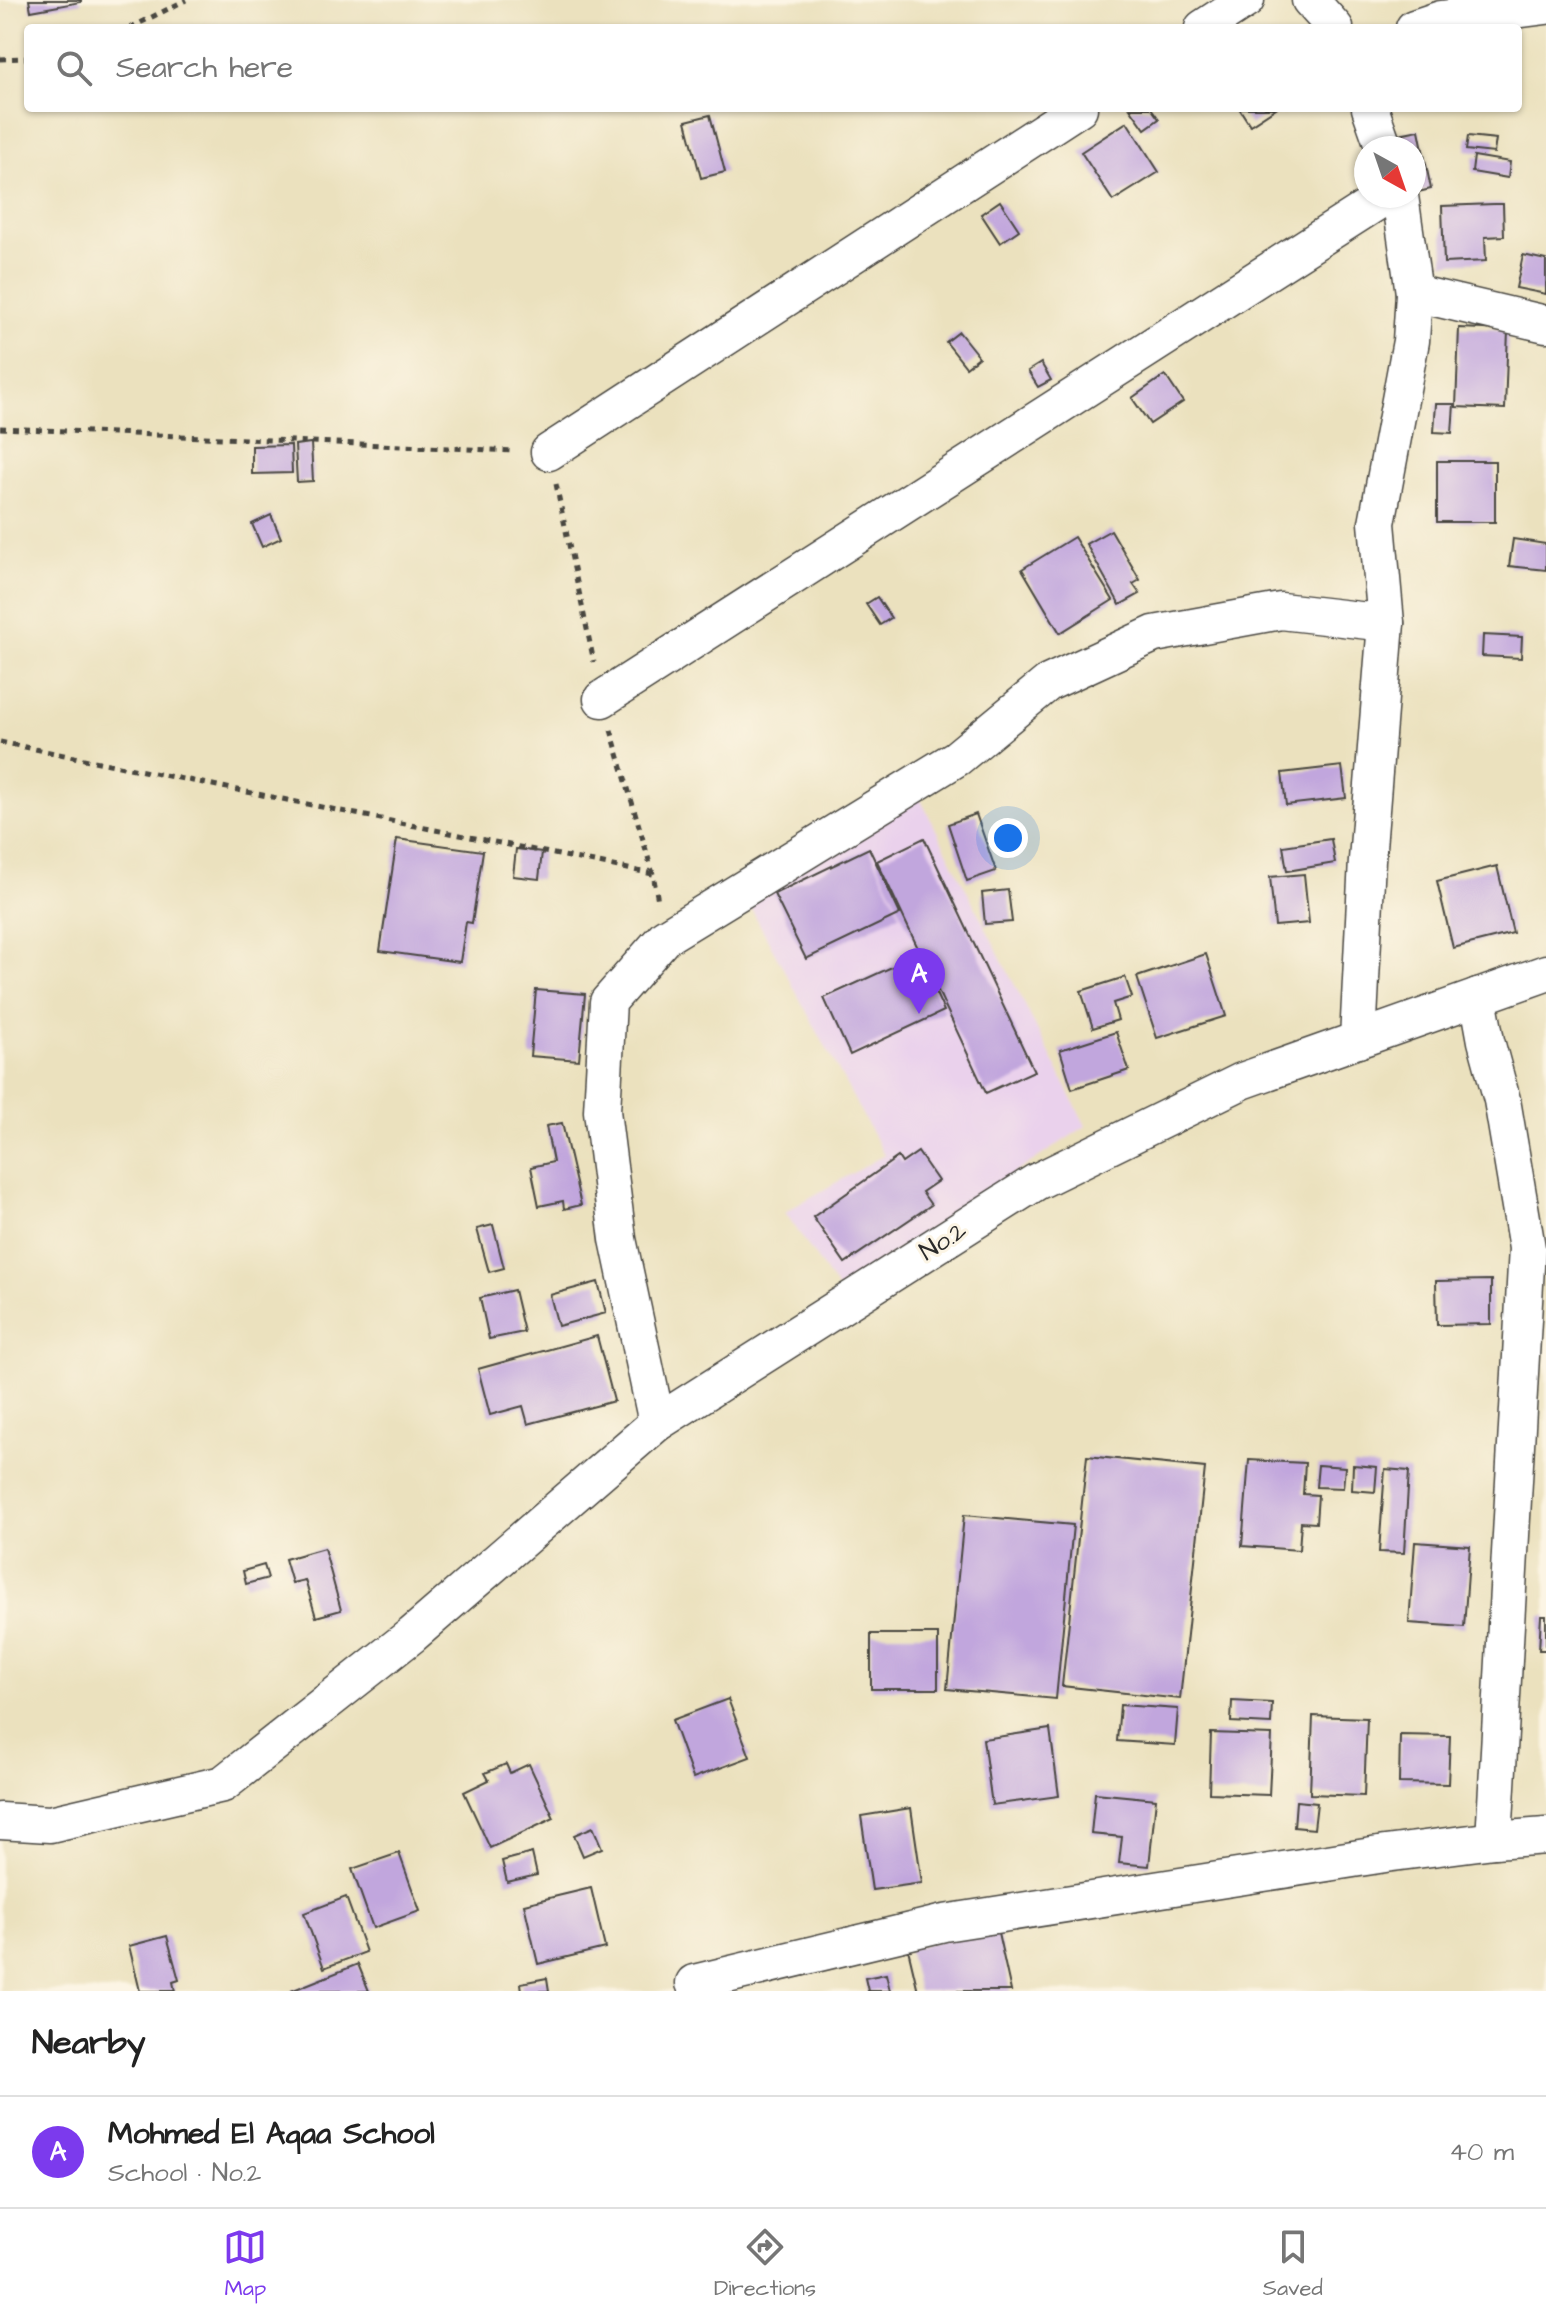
<!DOCTYPE html>
<meta charset="utf-8">
<style>
:root{--surface:#fff;--page:#f2f2f2;--text:#222;--muted:#767676;--line:#e0e0e0;--accent:#7c3aed}
body{margin:0;font-family:"Architects Daughter",sans-serif;background:var(--page);color:var(--text)}
.compass{position:absolute;left:1354px;top:136px;width:72px;height:72px;border-radius:50%;background:var(--surface);box-shadow:0 2px 6px #0004;rotate:140deg}
.you{position:absolute;left:1008px;top:838px;width:28px;height:28px;margin:-20px;border:6px solid #fff;border-radius:50%;background:#1a73e8;box-shadow:0 0 0 12px #1a73e833}
.badge{display:grid;place-items:center;width:52px;height:52px;border-radius:50%;background:var(--accent);color:#fff;font-size:26px;font-weight:700}
.pin{position:absolute;translate:-50% -66px;filter:drop-shadow(0 2px 4px #0008)}
.pin::after{content:'';position:absolute;top:42px;width:28px;height:24px;background:inherit;clip-path:polygon(0 0,100% 0,50% 100%)}
.list{margin:0;padding:0;list-style:none}
h2{display:flex;justify-content:space-between;align-items:center;height:104px;margin:0;padding:0 32px;font-size:34px}
h2 small{font-size:26px;font-weight:400;color:var(--muted)}
.list li{display:grid;grid-template-columns:52px 1fr auto;gap:24px;align-items:center;box-sizing:border-box;height:112px;padding:0 32px;border-top:2px solid var(--line)}
.list b{display:block;font-size:30px;white-space:nowrap}
.list p{margin:0;font-size:26px;white-space:nowrap;color:var(--muted)}
.list em{font-size:26px;font-style:normal;color:var(--muted)}
.icon{flex:none;width:44px;height:44px;fill:none;stroke:currentColor;stroke-width:2;stroke-linecap:round;stroke-linejoin:round}
.map{position:relative;flex:none;width:1546px;height:1991px;overflow:hidden}
.search{position:absolute;background:var(--surface);box-shadow:0 2px 6px #0004;left:24px;right:24px;top:24px;height:88px;display:flex;align-items:center;gap:20px;box-sizing:border-box;padding:0 28px;border-radius:8px;color:var(--muted);font-size:30px}
.sheet{height:216px;background:var(--surface)}
nav{display:flex;justify-content:space-around;align-items:center;box-sizing:border-box;height:112px;border-top:2px solid var(--line);background:var(--surface);font-size:22px;color:var(--muted)}
nav a{display:grid;justify-items:center;gap:4px}
nav .on{color:var(--accent)}
.map>svg:first-child{display:block}
.built{fill:#ead1ec}
.building{fill:#c1a6dd}
.lines{fill:none;stroke-linecap:round;stroke-linejoin:round}
.minor-casing{stroke:#484641;stroke-width:39}
.path{stroke:#484641;stroke-width:5;stroke-dasharray:6 6;stroke-linecap:butt}
.minor{stroke:#fff;stroke-width:36}
.labels{text-anchor:middle;dominant-baseline:central;stroke-width:6;stroke-linejoin:round;paint-order:stroke}
.street-label{font-size:26px;fill:#2b2b2b;stroke:#fcf5e5}
</style>
<div class="map">
<svg width="1546" height="1991" viewBox="0 0 1546 1991">
<rect width="100%" height="100%" fill="#fcf5e5"/>
<filter id="ink" filterUnits="userSpaceOnUse"><feTurbulence type="fractalNoise" baseFrequency=".0125" numOctaves="2"/><feDisplacementMap in="SourceGraphic" scale="16" xChannelSelector="R" yChannelSelector="G"/><feConvolveMatrix kernelMatrix="1 2 1 2 8 2 1 2 1" color-interpolation-filters="sRGB"/></filter>
<filter id="wash" filterUnits="userSpaceOnUse"><feTurbulence type="fractalNoise" baseFrequency=".006" numOctaves="4" result="noise"/><feDisplacementMap in="SourceGraphic" scale="32" xChannelSelector="R" yChannelSelector="G"/><feGaussianBlur stdDeviation="1.8" result="paint"/><feColorMatrix in="noise" values="0 0 0 0 0 0 0 0 0 0 0 0 0 0 0 0 0 1.4 0 .05"/><feComposite in="paint" operator="in"/></filter>
<g filter="url(#wash)">
<rect width="100%" height="100%" fill="#ebe1be"/>
<polygon class="built" points="920,798 1086,1126 838,1290 785,1212 884,1155 747,901"/>
<g id="blocks">
<g class="building">
<polygon points="29,0 81,0 81,2 31,11"/>
<polygon points="1130,108 1151,108 1159,119 1145,129"/>
<polygon points="1239,108 1276,108 1250,125"/>
<polygon points="710,115 725,172 701,178 686,121"/>
<polygon points="1127,122 1159,172 1113,201 1081,152"/>
<polygon points="1419,130 1431,189 1414,193 1414,148 1402,148 1399,134"/>
<polygon points="1468,136 1496,139 1494,153 1466,150"/>
<polygon points="1474,156 1510,162 1508,178 1472,172"/>
<polygon points="1000,201 1019,230 1000,243 981,214"/>
<polygon points="1494,204 1503,204 1504,236 1485,237 1486,261 1444,263 1442,206"/>
<polygon points="1523,255 1546,260 1546,294 1516,288"/>
<polygon points="1459,328 1508,330 1505,409 1456,407"/>
<polygon points="959,332 979,357 966,367 946,342"/>
<polygon points="1041,363 1051,380 1038,387 1028,371"/>
<polygon points="1165,375 1183,402 1150,424 1132,398"/>
<polygon points="1436,404 1454,404 1452,433 1434,432"/>
<polygon points="311,443 313,481 297,482 295,445"/>
<polygon points="291,445 292,473 252,474 252,446"/>
<rect x="1437" y="461" width="58" height="61"/>
<polygon points="271,515 281,538 262,547 252,524"/>
<polygon points="1111,530 1140,580 1133,584 1140,594 1120,605 1086,544"/>
<polygon points="1074,537 1113,600 1060,633 1022,569"/>
<polygon points="1513,539 1546,544 1546,570 1509,566"/>
<polygon points="877,597 891,618 880,625 866,604"/>
<polygon points="1483,635 1522,637 1521,658 1482,656"/>
<polygon points="1342,766 1346,798 1286,805 1282,773"/>
<polygon points="976,814 996,871 967,881 948,824"/>
<polygon points="924,838 1034,1071 986,1093 877,861"/>
<polygon points="397,839 483,851 472,923 466,922 460,962 380,951"/>
<polygon points="1331,839 1335,863 1287,871 1283,846"/>
<polygon points="869,848 900,914 806,959 774,894"/>
<polygon points="516,849 542,852 539,879 513,876"/>
<polygon points="1497,866 1513,933 1453,948 1437,881"/>
<polygon points="1304,874 1309,923 1275,926 1270,877"/>
<polygon points="1008,890 1012,922 985,924 982,893"/>
<polygon points="1206,954 1226,1016 1157,1038 1137,977"/>
<polygon points="918,955 944,1011 850,1055 824,998"/>
<polygon points="1125,977 1132,997 1113,1003 1118,1020 1093,1028 1081,991"/>
<polygon points="536,990 585,994 579,1060 530,1056"/>
<polygon points="1116,1032 1129,1070 1072,1089 1060,1050"/>
<polygon points="562,1123 581,1205 564,1209 563,1201 539,1206 531,1167 553,1162 546,1126"/>
<polygon points="918,1152 938,1181 922,1192 931,1205 845,1263 813,1217 898,1157 902,1163"/>
<polygon points="493,1225 504,1268 489,1272 477,1229"/>
<polygon points="1491,1280 1491,1324 1437,1325 1436,1281"/>
<polygon points="598,1282 606,1313 558,1326 550,1295"/>
<polygon points="514,1290 524,1332 489,1339 480,1298"/>
<polygon points="597,1336 614,1401 528,1424 523,1406 490,1415 478,1369"/>
<polygon points="1087,1456 1205,1468 1180,1699 1062,1686"/>
<polygon points="1249,1460 1305,1463 1303,1494 1318,1495 1316,1523 1301,1522 1299,1550 1242,1546"/>
<polygon points="1318,1465 1345,1467 1343,1488 1316,1487"/>
<polygon points="1353,1465 1377,1467 1375,1492 1352,1490"/>
<polygon points="1385,1469 1409,1471 1404,1553 1379,1552"/>
<polygon points="964,1515 1073,1525 1056,1699 947,1689"/>
<polygon points="1415,1542 1470,1546 1464,1627 1409,1623"/>
<polygon points="324,1548 341,1610 316,1617 305,1580 292,1583 285,1559"/>
<polygon points="264,1565 268,1578 246,1584 243,1571"/>
<polygon points="1541,1616 1546,1616 1546,1650 1539,1650"/>
<rect x="871" y="1634" width="67" height="55"/>
<polygon points="728,1699 750,1757 693,1778 672,1720"/>
<polygon points="1232,1701 1272,1703 1271,1724 1231,1722"/>
<polygon points="1120,1705 1178,1709 1175,1745 1117,1741"/>
<polygon points="1313,1716 1367,1718 1364,1796 1310,1794"/>
<polygon points="1050,1729 1059,1796 992,1805 983,1739"/>
<polygon points="1211,1733 1272,1735 1269,1795 1209,1793"/>
<polygon points="1400,1735 1450,1736 1448,1784 1399,1783"/>
<polygon points="506,1764 510,1773 529,1764 554,1818 490,1848 464,1792 489,1780 485,1773"/>
<polygon points="1095,1793 1156,1799 1149,1866 1119,1863 1122,1837 1091,1834"/>
<polygon points="1296,1801 1317,1803 1314,1829 1294,1827"/>
<polygon points="911,1808 922,1883 872,1890 861,1816"/>
<polygon points="593,1827 602,1848 583,1856 574,1835"/>
<polygon points="399,1853 420,1911 373,1928 352,1869"/>
<polygon points="532,1853 537,1875 507,1882 502,1861"/>
<polygon points="591,1888 605,1948 538,1964 524,1904"/>
<polygon points="346,1897 366,1952 324,1968 304,1913"/>
<polygon points="997,1928 1011,1991 918,1991 908,1949"/>
<polygon points="167,1936 179,1980 173,1982 175,1991 140,1991 129,1946"/>
<polygon points="358,1964 369,1991 291,1991"/>
<polygon points="886,1974 890,1991 868,1991 865,1978"/>
<polygon points="547,1978 549,1991 522,1991 521,1983"/>
</g>
</g>
</g>
<g filter="url(#ink)">
<use href="#blocks" fill-opacity="0" stroke="#484641" stroke-width="2"/>
<g class="lines">
<defs>
<g id="minor">
<polyline points="1310,0 1335,28"/>
<polyline points="1203,28 1246,0"/>
<polyline points="1414,28 1441,19 1546,6"/>
<polyline points="1370,108 1384,148"/>
<polyline points="1414,293 1546,324"/>
<polyline points="549,452 1079,108"/>
<polyline points="602,699 1386,196"/>
<polyline points="1478,997 1486,1041 1502,1100 1527,1248 1494,1840"/>
<polyline points="1358,1040 1367,860 1386,623 1377,523 1411,341 1414,293 1400,196"/>
<polyline points="657,1423 618,1239 602,1111 608,1002 665,937 957,758 1048,683 1154,634 1281,611 1386,623"/>
<polyline points="0,1821 50,1824 223,1784 412,1635 657,1423 1036,1182 1242,1081 1546,973"/>
<polyline points="698,1991 694,1983 944,1923 1385,1854 1494,1840 1546,1836"/>
</g>
</defs>
<use href="#minor" class="minor-casing"/>
<g class="path">
<polyline points="130,28 186,0"/>
<polyline points="0,59 28,58"/>
<polyline points="0,428 515,451"/>
<polyline points="556,484 594,662"/>
<polyline points="611,730 653,874 658,901"/>
<polyline points="0,742 653,874"/>
</g>
<use href="#minor" class="minor"/>
</g>
</g>
<g class="labels">
<g class="street-label">
<text transform="translate(943 1241) rotate(-32)">No.2</text>
</g>
</g>
</svg>
<svg class="compass" viewBox="-18 -18 36 36"><path d="M0-13l5 13h-10z" fill="#e53935"/><path d="M0 13l5-13h-10z" fill="#767676"/></svg>
<div class="you"></div>
<div class="pin badge" style="left:919px;top:1014px">A</div>
<div class="search"><svg class="icon" aria-label="search" viewBox="0 0 24 24"><circle cx="10" cy="10" r="6"/><path d="M15 15l6 6"/></svg>Search here</div>
</div>
<section class="sheet">
<h2>Nearby<small></small></h2>
<ul class="list">
<li><span class="badge">A</span><div><b>Mohmed El Aqaa School</b><p>School · No.2</p></div><em>40 m</em></li>
</ul>
</section>
<nav>
<a class="on"><svg class="icon" aria-label="map" viewBox="0 0 24 24"><path d="M3 6l6-2 6 2 6-2v14l-6 2-6-2-6 2zM9 4v14M15 6v14"/></svg>Map</a>
<a><svg class="icon" aria-label="directions" viewBox="0 0 24 24"><path d="M12 3l9 9-9 9-9-9zM9 14v-3h6M13 9l2 2-2 2"/></svg>Directions</a>
<a><svg class="icon" aria-label="saved" viewBox="0 0 24 24"><path d="M7 4h10v16l-5-4-5 4z"/></svg>Saved</a>
</nav>
